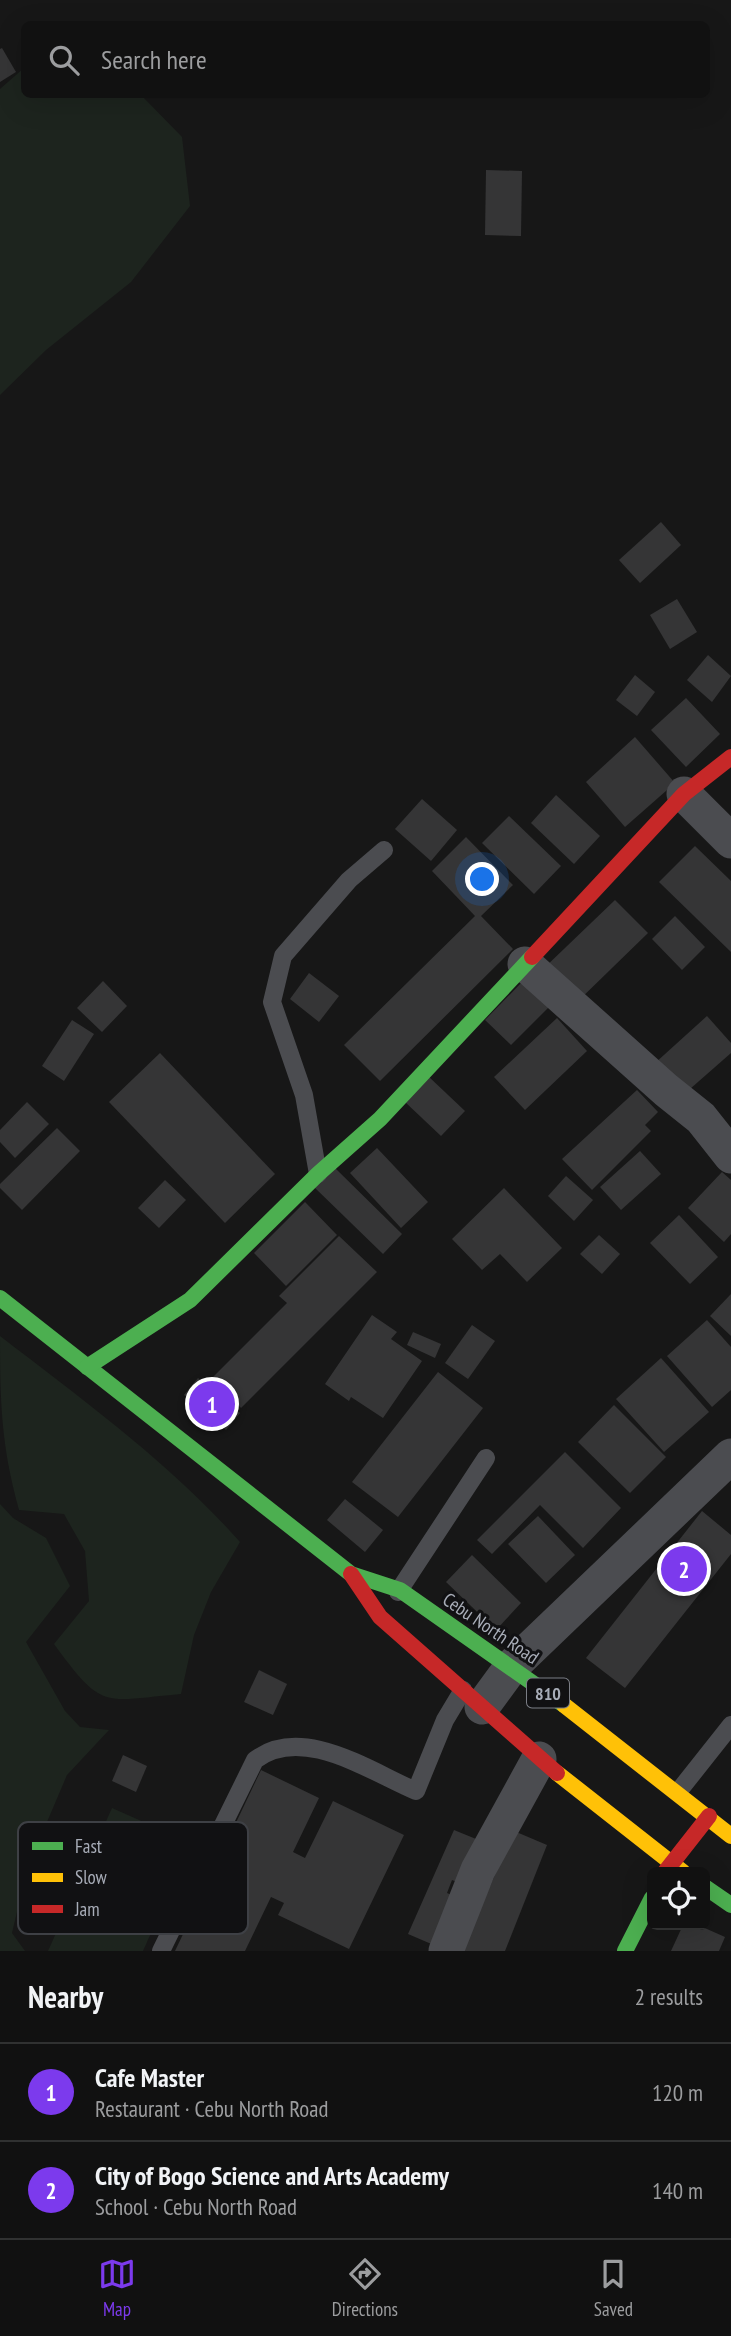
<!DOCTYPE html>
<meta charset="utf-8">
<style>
:root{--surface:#111;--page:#1a1a1a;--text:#f1f3f6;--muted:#9c9d9f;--line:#303131;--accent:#7c3aed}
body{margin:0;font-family:"PT Sans Narrow",sans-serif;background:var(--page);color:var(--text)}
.controls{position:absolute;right:21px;bottom:21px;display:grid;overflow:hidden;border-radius:10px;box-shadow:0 7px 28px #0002}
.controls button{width:63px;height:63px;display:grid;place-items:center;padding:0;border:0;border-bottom:2px solid var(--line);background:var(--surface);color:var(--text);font:35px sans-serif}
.you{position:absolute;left:483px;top:880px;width:24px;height:24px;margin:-18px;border:5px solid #fff;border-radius:50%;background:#1a73e8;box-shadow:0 0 0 10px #1a73e833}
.badge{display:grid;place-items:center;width:46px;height:46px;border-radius:50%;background:var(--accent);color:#fff;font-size:23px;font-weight:700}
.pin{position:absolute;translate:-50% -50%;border:4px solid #fff;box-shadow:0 2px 7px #0006}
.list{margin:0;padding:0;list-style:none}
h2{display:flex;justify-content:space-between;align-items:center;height:91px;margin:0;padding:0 28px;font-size:30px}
h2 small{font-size:23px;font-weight:400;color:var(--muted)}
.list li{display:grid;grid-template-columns:46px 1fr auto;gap:21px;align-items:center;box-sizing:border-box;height:98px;padding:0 28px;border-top:2px solid var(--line)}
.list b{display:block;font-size:26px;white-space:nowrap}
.list p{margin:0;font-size:23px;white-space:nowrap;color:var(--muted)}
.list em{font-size:23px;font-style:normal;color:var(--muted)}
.icon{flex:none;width:38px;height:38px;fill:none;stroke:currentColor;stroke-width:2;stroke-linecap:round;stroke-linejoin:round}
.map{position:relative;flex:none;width:731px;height:1951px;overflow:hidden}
.search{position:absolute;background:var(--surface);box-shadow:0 7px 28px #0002;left:21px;right:21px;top:21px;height:77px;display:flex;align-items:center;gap:18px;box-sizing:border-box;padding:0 24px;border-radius:10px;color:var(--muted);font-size:26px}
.sheet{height:287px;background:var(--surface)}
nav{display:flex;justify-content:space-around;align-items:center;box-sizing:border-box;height:98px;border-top:2px solid var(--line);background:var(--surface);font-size:19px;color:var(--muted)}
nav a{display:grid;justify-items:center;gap:4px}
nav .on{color:var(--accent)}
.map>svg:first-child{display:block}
.green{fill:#1d241e}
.building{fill:#353536}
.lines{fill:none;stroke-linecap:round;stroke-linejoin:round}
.lane{stroke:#4b4c50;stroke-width:18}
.street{stroke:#4b4c50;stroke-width:35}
.fast{stroke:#4caf50;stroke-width:16}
.slow{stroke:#ffc107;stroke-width:16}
.jam{stroke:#c62828;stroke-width:16}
.labels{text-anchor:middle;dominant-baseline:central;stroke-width:6;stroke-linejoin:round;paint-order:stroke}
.shield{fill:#111113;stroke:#7b7e86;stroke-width:2}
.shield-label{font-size:18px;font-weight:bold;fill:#a8adb8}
.street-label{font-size:19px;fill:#a8adb8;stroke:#111113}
.key{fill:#111113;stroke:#3e4045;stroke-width:2}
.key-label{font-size:19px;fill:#a8adb8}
</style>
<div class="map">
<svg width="731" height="1951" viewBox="0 0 731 1951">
<rect width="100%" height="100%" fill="#171717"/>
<g class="green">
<polygon points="24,68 24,94 141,95 182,137 190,206 131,282 46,350 0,395 0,89"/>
<path d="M0 1336C83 1400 170 1463 240 1542L211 1592 194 1635 181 1694C102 1701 103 1711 54 1644L89 1601 85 1551 64 1514 19 1510C1 1445 0 1402 0 1336Z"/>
<polygon points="0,1504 13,1518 46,1538 70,1586 26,1642 65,1711 80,1727 109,1730 67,1775 27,1869 12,1933 25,1951 0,1951"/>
<polygon points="112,1808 191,1843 143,1951 48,1951"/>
</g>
<g class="building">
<polygon points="2,48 16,72 0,82 0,49"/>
<polygon points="486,170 522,171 521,236 485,235"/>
<polygon points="661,522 681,545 640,583 619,560"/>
<polygon points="677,599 697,632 670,649 650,615"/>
<polygon points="708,655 731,676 712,702 687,680"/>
<polygon points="635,675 655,692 637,716 616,700"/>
<polygon points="686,698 720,734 686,767 651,730"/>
<polygon points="635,737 675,783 625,827 586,782"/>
<polygon points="556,795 600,836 574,864 531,823"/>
<polygon points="422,799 457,830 431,861 395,829"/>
<polygon points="509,816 561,866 534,894 482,843"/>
<polygon points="466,837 513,885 481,916 513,949 380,1081 344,1045 475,916 432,871"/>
<polygon points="695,846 731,881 731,952 659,882"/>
<polygon points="615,900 648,933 574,1005 541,971"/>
<polygon points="675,916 705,947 682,970 652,939"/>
<polygon points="309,973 339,996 319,1022 290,999"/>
<polygon points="103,981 127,1006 102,1032 77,1008"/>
<polygon points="523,981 549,1007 511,1045 485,1020"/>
<polygon points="707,1016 731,1043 731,1053 682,1096 654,1064"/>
<polygon points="557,1018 587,1051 525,1110 494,1077"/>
<polygon points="72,1020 94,1034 64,1081 42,1066"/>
<polygon points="160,1053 275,1174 225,1223 109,1102"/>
<polygon points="428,1076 465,1111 441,1136 404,1101"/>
<polygon points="637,1090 658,1112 645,1125 651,1131 592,1190 562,1159"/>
<polygon points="27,1102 49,1124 15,1158 0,1142 0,1130"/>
<polygon points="57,1128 80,1151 22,1210 0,1188 0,1184"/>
<polygon points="377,1148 428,1202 401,1228 350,1173"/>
<polygon points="640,1151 661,1174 621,1210 600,1187"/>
<polygon points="333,1166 402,1234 383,1254 313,1186"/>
<polygon points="722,1172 731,1180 731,1234 724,1242 688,1208"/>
<polygon points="566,1176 593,1200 574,1221 548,1196"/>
<polygon points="165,1180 186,1200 159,1228 138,1208"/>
<polygon points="504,1188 562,1248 527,1282 500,1254 482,1270 452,1239"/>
<polygon points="305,1202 337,1235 286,1286 254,1253"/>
<polygon points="679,1215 718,1257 690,1284 650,1243"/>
<polygon points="599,1235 620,1254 602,1274 580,1254"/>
<polygon points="339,1236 377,1272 241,1408 212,1378 287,1303 279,1296"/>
<polygon points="731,1294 731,1336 710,1316"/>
<polygon points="372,1315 397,1332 391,1339 422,1361 383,1418 351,1397 349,1401 325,1384"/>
<polygon points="707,1320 731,1347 731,1390 712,1407 667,1356"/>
<polygon points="472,1325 495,1341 468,1379 445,1363"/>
<polygon points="413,1332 441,1344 435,1358 407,1345"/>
<polygon points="661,1358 709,1412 664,1452 616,1399"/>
<polygon points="438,1372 483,1408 398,1517 352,1482"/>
<polygon points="198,1378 240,1413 226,1430 184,1395"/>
<polygon points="614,1405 666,1457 630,1493 578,1442"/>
<polygon points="565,1452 621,1508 583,1548 540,1505 492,1554 477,1540"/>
<polygon points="345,1499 383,1530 365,1552 327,1520"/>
<polygon points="702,1511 731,1535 731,1554 625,1688 586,1658"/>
<polygon points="538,1516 575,1555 546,1583 508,1544"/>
<polygon points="472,1555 521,1603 496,1630 446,1582"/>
<polygon points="259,1670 287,1684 273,1715 244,1702"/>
<polygon points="123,1755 147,1766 136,1792 112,1781"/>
<polygon points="261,1770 319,1798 293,1852 305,1858 333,1801 404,1835 349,1949 278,1915 284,1903 271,1897 245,1951 175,1951"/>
<polygon points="454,1830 481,1841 469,1887 452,1880 447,1893 463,1900 436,1946 408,1934"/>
<polygon points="514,1831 547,1845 505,1951 462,1951"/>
<polygon points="683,1925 698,1925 725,1937 719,1951 671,1951"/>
</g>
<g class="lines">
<g class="lane">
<polyline points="318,1174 304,1095 272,1002 283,956 349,880 384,850"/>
<polyline points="398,1592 486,1458"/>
<polyline points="678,1792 731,1725"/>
<path d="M161 1951 255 1760C302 1724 369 1771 416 1791L445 1720 463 1690"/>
</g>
<g class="street">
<polyline points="684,794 731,841"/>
<polyline points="525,964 666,1090 701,1118 731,1156"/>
<polyline points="482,1707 512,1666 731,1456"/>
<polyline points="446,1951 478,1870 539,1759"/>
</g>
<g class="fast">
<polyline points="0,1298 351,1574 400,1590 564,1705"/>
<polyline points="87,1367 190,1300 318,1174 380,1119 532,957"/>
<polyline points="705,1887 731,1905"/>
<polyline points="625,1951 652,1898"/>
</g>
<g class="slow">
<polyline points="564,1705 731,1836"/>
<polyline points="557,1773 683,1872"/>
</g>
<g class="jam">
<polyline points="532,957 684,794 731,757"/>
<polyline points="351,1574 380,1617 557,1773"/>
<polyline points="665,1872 709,1816"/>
</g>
</g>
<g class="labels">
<rect class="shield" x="527" y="1678.5" width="42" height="29" rx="5"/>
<g class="shield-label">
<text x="548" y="1693">810</text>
</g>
<g class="street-label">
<text transform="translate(491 1628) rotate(34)">Cebu North Road</text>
</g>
</g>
<rect x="18" y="1822" width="230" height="112" rx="10" class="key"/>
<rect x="32" y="1842" width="31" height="8" fill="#4caf50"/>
<rect x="32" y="1873" width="31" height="9" fill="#ffc107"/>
<rect x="32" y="1905" width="31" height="8" fill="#c62828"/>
<g class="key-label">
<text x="75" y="1853">Fast</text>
<text x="75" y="1884">Slow</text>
<text x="75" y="1916">Jam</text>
</g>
</svg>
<div class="controls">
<button><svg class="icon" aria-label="locate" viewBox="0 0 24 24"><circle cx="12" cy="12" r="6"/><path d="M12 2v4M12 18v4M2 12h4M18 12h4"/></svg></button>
</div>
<div class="you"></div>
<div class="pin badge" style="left:212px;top:1404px">1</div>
<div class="pin badge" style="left:684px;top:1569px">2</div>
<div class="search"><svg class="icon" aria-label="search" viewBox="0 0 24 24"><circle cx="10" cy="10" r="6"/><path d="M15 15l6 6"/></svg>Search here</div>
</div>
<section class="sheet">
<h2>Nearby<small>2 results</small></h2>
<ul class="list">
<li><span class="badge">1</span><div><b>Cafe Master</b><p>Restaurant · Cebu North Road</p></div><em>120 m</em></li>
<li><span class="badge">2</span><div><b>City of Bogo Science and Arts Academy</b><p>School · Cebu North Road</p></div><em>140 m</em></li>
</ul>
</section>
<nav>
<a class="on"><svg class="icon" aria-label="map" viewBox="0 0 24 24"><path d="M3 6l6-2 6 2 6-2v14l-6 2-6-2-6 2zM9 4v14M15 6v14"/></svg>Map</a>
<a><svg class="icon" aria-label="directions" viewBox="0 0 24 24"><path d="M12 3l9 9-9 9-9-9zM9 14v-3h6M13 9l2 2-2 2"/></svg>Directions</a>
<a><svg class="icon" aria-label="saved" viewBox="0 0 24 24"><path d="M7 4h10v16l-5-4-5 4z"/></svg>Saved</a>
</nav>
